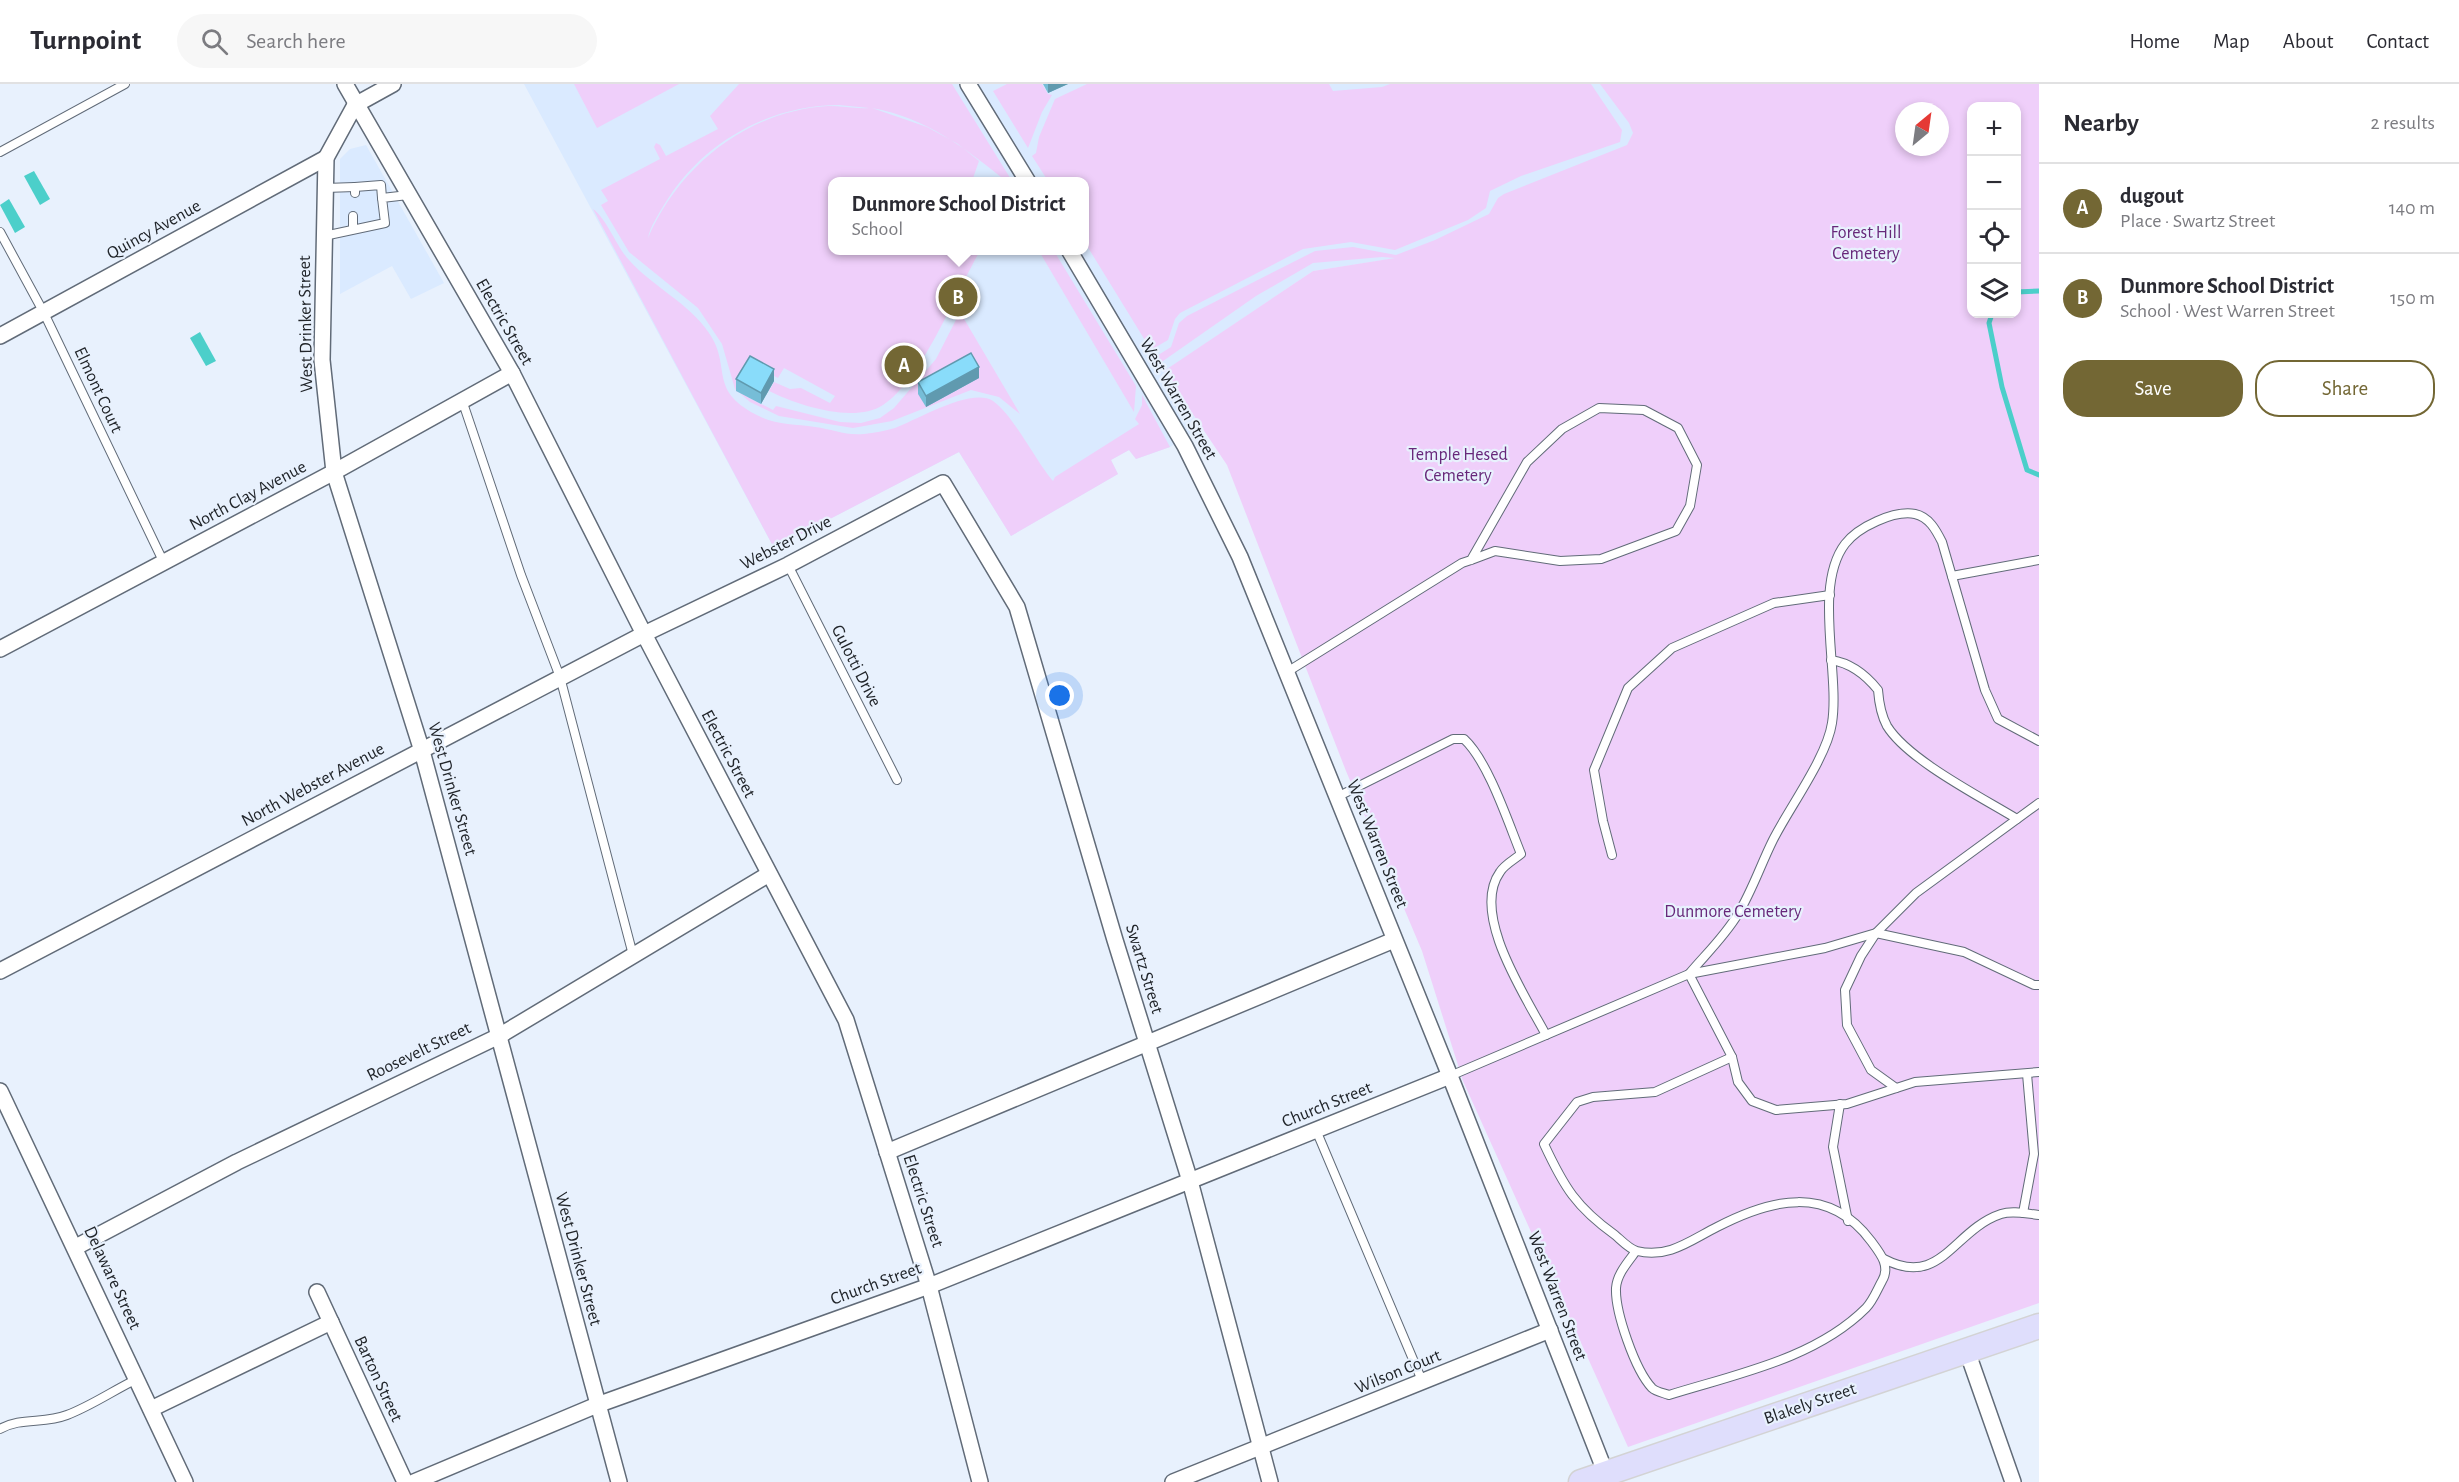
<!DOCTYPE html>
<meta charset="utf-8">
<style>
:root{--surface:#fff;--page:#f7f7f7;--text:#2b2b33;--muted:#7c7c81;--line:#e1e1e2;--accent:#736734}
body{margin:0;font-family:"Alegreya Sans",sans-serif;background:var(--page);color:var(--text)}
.controls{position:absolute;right:18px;top:18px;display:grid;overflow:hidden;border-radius:12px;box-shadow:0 3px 9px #0003}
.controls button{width:54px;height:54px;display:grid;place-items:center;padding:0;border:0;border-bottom:2px solid var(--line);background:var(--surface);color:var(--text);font:30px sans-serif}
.compass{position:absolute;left:1895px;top:18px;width:54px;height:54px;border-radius:50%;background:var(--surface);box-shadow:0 3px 9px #0003;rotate:29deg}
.you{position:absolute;left:1060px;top:612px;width:21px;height:21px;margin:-15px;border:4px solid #fff;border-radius:50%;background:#1a73e8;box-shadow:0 0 0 9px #1a73e833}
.badge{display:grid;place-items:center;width:39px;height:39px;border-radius:50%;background:var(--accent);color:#fff;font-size:20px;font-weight:700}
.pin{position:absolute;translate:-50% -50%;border:3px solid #fff;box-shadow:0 2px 6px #0006}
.popup{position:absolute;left:828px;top:93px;width:261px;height:78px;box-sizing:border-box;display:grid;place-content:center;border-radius:12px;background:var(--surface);filter:drop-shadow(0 2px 4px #0005);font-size:20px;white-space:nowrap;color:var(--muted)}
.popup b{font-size:22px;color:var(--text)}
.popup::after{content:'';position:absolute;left:50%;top:100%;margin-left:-12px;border:12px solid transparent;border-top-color:var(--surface)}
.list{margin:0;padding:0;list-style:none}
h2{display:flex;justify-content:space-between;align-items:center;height:78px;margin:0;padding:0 24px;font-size:26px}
h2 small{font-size:20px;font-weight:400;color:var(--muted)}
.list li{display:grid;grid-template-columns:39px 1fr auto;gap:18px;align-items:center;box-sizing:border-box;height:90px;padding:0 24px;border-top:2px solid var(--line)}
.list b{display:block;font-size:22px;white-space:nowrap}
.list p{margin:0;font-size:20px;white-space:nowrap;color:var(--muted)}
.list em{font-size:20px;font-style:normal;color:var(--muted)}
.actions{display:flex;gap:12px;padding:18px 24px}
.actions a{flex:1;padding:14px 0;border:2px solid var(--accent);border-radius:24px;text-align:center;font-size:21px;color:var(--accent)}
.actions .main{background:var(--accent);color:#fff}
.icon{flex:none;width:33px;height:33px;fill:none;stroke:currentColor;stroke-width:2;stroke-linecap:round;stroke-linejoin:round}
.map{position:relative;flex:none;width:2039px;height:1398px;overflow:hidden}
header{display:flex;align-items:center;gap:36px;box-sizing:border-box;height:84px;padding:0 30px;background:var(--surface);border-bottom:2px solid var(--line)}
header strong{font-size:28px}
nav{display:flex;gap:33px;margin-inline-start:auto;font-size:21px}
.search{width:420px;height:54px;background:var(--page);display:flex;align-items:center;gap:15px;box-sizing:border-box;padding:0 21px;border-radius:33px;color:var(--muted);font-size:22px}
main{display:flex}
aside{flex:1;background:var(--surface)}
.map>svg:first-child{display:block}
.built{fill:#daeaff;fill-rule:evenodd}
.green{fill:#efcffa;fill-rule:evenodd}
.water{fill:#4ccfca}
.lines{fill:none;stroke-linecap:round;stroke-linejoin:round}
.stream{stroke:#4ccfca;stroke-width:5}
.service-casing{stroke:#616b78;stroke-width:10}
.minor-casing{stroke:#616b78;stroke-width:18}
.primary-casing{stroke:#d3d3d4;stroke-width:27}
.service{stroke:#fff;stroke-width:8}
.minor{stroke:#fff;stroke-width:15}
.primary{stroke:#dfdefc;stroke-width:24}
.wall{fill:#76bdd7}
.shaded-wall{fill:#609aaf}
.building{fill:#89dcfa;stroke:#609aaf;stroke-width:1.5}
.labels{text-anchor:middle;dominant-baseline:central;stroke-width:4.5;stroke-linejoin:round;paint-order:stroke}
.street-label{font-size:18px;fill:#21252a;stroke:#e8f1fd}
.park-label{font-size:18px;fill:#67287a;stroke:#e8f1fd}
</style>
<header>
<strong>Turnpoint</strong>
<div class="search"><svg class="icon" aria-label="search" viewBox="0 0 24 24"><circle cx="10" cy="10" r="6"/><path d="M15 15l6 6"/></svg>Search here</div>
<nav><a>Home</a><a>Map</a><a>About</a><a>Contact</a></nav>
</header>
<main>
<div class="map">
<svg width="2039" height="1398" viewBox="0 0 2039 1398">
<rect width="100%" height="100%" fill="#e8f1fd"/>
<g class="built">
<path d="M524 0H1632L1665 62 1544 117 1398 174 1313 187 1165 287 1201 343 1170 363 1136 375 1129 366 1111 376 1118 390 1011 452 959 368 774 464ZM832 98H1084V166H832Z"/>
<polygon points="366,61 444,199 411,215 392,182 340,210 340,75 350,65"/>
</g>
<g class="green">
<polygon points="574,0 679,0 597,44"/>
<path d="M739 0H952L1012 97H1006C964 63 926 34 872 24L927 43 958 60 979 77 972 97 832 98V166H964L974 169 980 167C956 208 922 296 883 321 854 340 797 321 769 307L774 298 790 305 801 304 830 319 835 312 784 284 778 294 748 278 736 307 773 326 776 322 840 338 861 339 880 334 894 324 936 275 960 228 1020 330 999 313 971 306 892 337 853 344 779 332 750 318 735 305 722 260 698 224 629 168 601 121 608 117 601 106 660 75 654 63 656 59 660 61 666 72 718 45 710 32ZM839 21 869 24C856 25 841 22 828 22 747 27 679 82 648 154 650 143 658 131 664 121 700 60 768 21 839 21Z"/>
<polygon points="1007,0 1042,0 1048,10 1052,11 1042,28 1028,64 993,7"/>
<polygon points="1087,0 1329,0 1333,7 1382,3 1390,0 1591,0 1622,46 1620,58 1521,92 1490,107 1486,124 1468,136 1395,166 1351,158 1303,165 1180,229 1175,235 1168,256 1151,266 1084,157 1084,98 1048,97 1032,72 1036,69 1039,53 1055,15"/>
<path d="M1600 0H2039V1219L1628 1363 1463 997 1422 867 1346 687 1227 381 1164 287 1313 187 1395 174 1382 173 1313 179 1256 212 1163 277 1160 282 1155 273 1171 263 1179 239 1187 232 1315 167 1353 163 1396 171 1435 156 1489 130 1498 114 1504 110 1627 61 1633 49 1629 39ZM1972 22H2016V230H1972ZM1904 27H1940V63H1904Z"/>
<path d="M593 125C607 135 616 162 629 176 653 203 689 219 709 249 733 284 706 307 761 333 778 341 796 340 815 343 832 345 846 352 864 350 874 349 885 347 895 344 917 336 971 303 993 317 1014 332 1035 376 1053 397L1055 393 1139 340 1135 335 1142 321V311L1170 363 1136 375 1129 366 1111 376 1118 390 1011 452 959 368 774 464Z"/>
<polygon points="1039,167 1054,167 1136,302 1134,328"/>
</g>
<g class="water">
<polygon points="34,87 50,115 40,121 24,92"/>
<polygon points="9,115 25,143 15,149 0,121"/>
<polygon points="200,248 216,277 206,282 190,254"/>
</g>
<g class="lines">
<g class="stream">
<polyline points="2016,208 2039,207"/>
<polyline points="1992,230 1989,239 2002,303 2027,386 2039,391"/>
</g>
<defs>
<g id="service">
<polyline points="0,68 125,0"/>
<polyline points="325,104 355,103"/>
<polyline points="355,109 355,103 381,101 382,114"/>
<polyline points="353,145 353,132"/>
<polyline points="0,148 44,229 164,479"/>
<polyline points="324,152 385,139 382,114 408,111"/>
<polyline points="462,316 521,491 560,593 633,871"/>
<polyline points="788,481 897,696"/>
<polyline points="1952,492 2039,476"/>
<path d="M1831 576C1851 579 1866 591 1878 606 1879 619 1881 631 1887 642 1908 676 1981 713 2017 735"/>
<polyline points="1287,588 1462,479 1471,476 1495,467 1560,477 1601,475 1676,447 1690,422 1697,381 1678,344 1644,326 1599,324 1562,345 1527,378 1471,476"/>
<path d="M2039 657 1998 635 1985 606 1942 458C1936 446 1929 433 1915 430 1894 426 1858 443 1845 460 1813 502 1840 589 1832 639 1827 673 1789 724 1773 756 1761 780 1752 807 1738 830 1725 852 1705 871 1689 890L1732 973 1738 998 1752 1017 1776 1026 1847 1020 1915 998 2039 988"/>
<path d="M1337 713 1453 655H1464C1488 677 1508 738 1521 770 1515 775 1504 781 1500 788 1470 830 1526 913 1546 951"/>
<polyline points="1612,771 1603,737 1594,686 1628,604 1672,564 1774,519 1830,511"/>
<polyline points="1450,992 1689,890 1825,864 1876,849 1964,868 2034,901 2039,901"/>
<polyline points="1896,1004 1871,986 1847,941 1845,906 1861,872 1876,849 1916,809 2039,719"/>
<polyline points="1840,1020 1833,1063 1848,1137"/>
<polyline points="1316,1046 1423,1299"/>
<polyline points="2023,1129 2034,1070 2027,990"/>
<path d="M1636 1167C1628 1178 1617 1190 1616 1204 1615 1228 1635 1286 1652 1304 1656 1308 1664 1309 1669 1311 1736 1290 1815 1275 1866 1224 1873 1217 1877 1206 1882 1197 1891 1182 1880 1169 1871 1157 1828 1100 1771 1115 1717 1143 1691 1156 1668 1175 1637 1167 1629 1165 1621 1156 1615 1151 1576 1123 1564 1103 1544 1060L1577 1018 1593 1013 1655 1008 1732 973"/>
<path d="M1884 1175C1941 1205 1953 1146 2001 1130 2013 1126 2028 1130 2039 1131"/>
<path d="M0 1345C21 1333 44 1340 67 1331 91 1322 114 1306 137 1295"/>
</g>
<g id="minor">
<polyline points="345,0 512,289 644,550 846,936 929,1202 980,1398"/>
<polyline points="968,0 1028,98"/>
<polyline points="355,21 326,74 322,276 334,388 422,667 619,1398"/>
<polyline points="355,21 393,0"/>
<polyline points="1069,166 1185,362 1240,473 1450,992 1608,1395"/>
<polyline points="0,252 326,74"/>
<polyline points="0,565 334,388 512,289"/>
<polyline points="0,887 644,550 788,481 943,399 1017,523 1115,856 1190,1097 1270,1398"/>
<polyline points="0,1007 185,1398"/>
<polyline points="887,1068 1394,856"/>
<polyline points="76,1163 237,1078 499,952 769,790"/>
<polyline points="317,1208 405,1398"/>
<polyline points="1967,1267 2013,1398"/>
<polyline points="151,1325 331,1238"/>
<polyline points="414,1398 597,1321 929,1202 1450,992"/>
<polyline points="1173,1398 1550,1246"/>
</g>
<polyline id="primary" points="1581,1398 2039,1242"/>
</defs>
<use href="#service" class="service-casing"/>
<use href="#minor" class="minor-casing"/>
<use href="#primary" class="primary-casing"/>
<use href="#service" class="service"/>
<use href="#minor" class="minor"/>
<use href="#primary" class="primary"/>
</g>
<g class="wall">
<polygon points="1043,0 1068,0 1048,9"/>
<polygon points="979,294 926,323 918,310 918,298"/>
<polygon points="736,295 774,297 761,320 736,307"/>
</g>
<g class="shaded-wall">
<polygon points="1048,0 1068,0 1048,9"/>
<polygon points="979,283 979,294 926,323 926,312"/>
<polygon points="774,285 774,297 761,320 761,309"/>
</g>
<g class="building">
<polygon points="971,269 979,283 926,312 918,298"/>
<polygon points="750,272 774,285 761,309 736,295"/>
</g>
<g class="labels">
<g class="street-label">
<text transform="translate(154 146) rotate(-29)">Quincy Avenue</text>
<text transform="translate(504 238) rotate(60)">Electric Street</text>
<text transform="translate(306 240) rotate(-91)">West Drinker Street</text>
<text transform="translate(98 306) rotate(65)">Elmont Court</text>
<text transform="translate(1178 315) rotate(60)">West Warren Street</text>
<text transform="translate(248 412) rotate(-28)">North Clay Avenue</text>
<text transform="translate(786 459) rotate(-27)">Webster Drive</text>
<text transform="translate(856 582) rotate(63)">Gulotti Drive</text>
<text transform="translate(728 670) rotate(62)">Electric Street</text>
<text transform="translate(313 701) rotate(-28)">North Webster Avenue</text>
<text transform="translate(452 705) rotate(74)">West Drinker Street</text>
<text transform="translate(1377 760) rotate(68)">West Warren Street</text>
<text transform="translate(1144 885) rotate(73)">Swartz Street</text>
<text transform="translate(419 968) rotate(-26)">Roosevelt Street</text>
<text transform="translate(1327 1021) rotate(-22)">Church Street</text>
<text transform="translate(923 1117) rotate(72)">Electric Street</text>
<text transform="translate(578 1175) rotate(75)">West Drinker Street</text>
<text transform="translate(112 1194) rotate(65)">Delaware Street</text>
<text transform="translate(876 1200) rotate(-20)">Church Street</text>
<text transform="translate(1557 1212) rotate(69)">West Warren Street</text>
<text transform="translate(1398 1288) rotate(-22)">Wilson Court</text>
<text transform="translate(378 1295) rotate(65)">Barton Street</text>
<text transform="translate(1810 1320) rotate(-19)">Blakely Street</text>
</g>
<g class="park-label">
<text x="1866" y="149">Forest Hill<tspan x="1866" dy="21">Cemetery</tspan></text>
<text x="1458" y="371">Temple Hesed<tspan x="1458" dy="21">Cemetery</tspan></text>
<text x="1733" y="828">Dunmore Cemetery</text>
</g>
</g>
</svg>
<div class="controls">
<button>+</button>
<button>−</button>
<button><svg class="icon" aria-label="locate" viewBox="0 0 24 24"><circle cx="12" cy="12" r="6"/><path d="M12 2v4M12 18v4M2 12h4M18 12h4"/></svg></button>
<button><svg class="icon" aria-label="layers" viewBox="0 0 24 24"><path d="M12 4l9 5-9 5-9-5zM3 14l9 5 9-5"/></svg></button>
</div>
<svg class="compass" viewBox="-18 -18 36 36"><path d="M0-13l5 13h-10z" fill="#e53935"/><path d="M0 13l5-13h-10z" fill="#7c7c81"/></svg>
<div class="you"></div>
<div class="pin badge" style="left:904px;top:281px">A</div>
<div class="pin badge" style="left:958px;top:213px">B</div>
<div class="popup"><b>Dunmore School District</b>School</div>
</div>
<aside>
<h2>Nearby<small>2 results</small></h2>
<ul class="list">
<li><span class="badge">A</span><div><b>dugout</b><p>Place · Swartz Street</p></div><em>140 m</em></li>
<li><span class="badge">B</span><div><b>Dunmore School District</b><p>School · West Warren Street</p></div><em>150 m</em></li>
</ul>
<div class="actions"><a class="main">Save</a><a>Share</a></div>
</aside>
</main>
